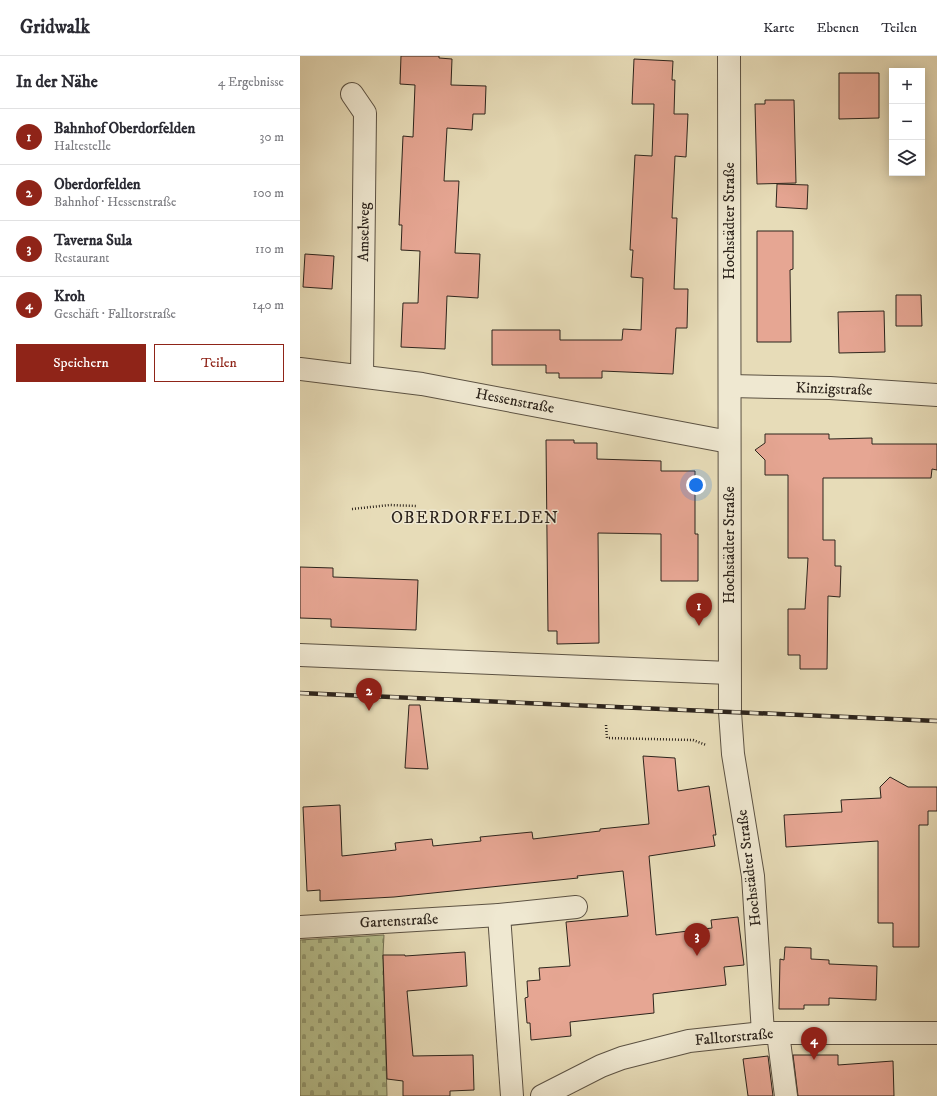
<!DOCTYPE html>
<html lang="de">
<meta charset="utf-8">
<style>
:root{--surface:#fff;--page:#f7f7f7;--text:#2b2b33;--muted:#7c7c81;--line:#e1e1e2;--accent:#8f2418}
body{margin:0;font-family:"IM FELL DW Pica",serif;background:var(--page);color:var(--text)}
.controls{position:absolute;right:12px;top:12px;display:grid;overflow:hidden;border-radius:0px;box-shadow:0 2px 10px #0003}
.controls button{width:36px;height:36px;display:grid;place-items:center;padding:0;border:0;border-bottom:1px solid var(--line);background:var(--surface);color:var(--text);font:20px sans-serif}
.you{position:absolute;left:396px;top:429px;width:14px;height:14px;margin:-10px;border:3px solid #fff;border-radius:50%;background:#1a73e8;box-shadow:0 0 0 6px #1a73e833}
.badge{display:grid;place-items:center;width:26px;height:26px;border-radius:50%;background:var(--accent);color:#fff;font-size:13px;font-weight:700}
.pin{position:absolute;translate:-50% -33px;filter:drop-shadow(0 1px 2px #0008)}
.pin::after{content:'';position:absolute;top:21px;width:14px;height:12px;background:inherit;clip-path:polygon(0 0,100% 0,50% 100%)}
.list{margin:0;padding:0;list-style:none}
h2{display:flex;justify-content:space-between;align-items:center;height:52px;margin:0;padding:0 16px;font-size:17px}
h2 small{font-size:13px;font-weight:400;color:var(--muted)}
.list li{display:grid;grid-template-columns:26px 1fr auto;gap:12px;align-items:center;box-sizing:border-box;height:56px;padding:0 16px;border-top:1px solid var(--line)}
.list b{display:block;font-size:15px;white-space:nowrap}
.list p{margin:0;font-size:13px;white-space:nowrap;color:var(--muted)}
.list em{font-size:13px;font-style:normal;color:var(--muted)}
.actions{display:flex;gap:8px;padding:12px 16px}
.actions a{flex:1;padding:9px 0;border:1px solid var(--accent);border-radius:0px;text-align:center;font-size:14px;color:var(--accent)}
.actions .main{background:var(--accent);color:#fff}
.icon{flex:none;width:22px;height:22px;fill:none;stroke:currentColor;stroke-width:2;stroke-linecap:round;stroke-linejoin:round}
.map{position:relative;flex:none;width:637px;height:1040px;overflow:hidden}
header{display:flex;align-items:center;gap:24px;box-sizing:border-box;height:56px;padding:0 20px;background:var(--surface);border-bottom:1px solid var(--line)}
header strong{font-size:19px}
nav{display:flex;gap:22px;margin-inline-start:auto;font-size:14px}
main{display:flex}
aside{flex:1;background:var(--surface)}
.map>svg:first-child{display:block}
.cemetery{fill:url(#cemetery-stones);stroke:#727255}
.building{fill:#e6a693;stroke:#2d241c}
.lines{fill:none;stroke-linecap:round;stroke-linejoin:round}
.minor-casing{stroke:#5c5243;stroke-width:24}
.path{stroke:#2d241c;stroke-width:2.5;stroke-dasharray:1 2;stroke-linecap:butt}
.minor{stroke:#efe8d1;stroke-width:22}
.rail-casing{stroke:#2d241c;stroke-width:4.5}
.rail{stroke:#efe8d1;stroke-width:3;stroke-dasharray:9;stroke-linecap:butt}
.labels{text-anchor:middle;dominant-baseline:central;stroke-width:3;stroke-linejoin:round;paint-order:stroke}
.street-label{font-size:15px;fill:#2d241c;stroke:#efe8d1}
.quarter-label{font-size:17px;letter-spacing:1px;fill:#2d241c;stroke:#efe8d1}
</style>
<header>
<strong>Gridwalk</strong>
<nav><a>Karte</a><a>Ebenen</a><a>Teilen</a></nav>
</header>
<main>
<aside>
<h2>In der Nähe<small>4 Ergebnisse</small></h2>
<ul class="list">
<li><span class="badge">1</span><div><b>Bahnhof Oberdorfelden</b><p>Haltestelle</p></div><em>30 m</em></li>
<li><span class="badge">2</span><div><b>Oberdorfelden</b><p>Bahnhof · Hessenstraße</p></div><em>100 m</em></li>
<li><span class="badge">3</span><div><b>Taverna Sula</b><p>Restaurant</p></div><em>110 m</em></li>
<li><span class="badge">4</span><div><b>Kroh</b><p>Geschäft · Falltorstraße</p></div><em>140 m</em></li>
</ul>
<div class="actions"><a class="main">Speichern</a><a>Teilen</a></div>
</aside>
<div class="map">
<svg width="637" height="1040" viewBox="0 0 637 1040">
<defs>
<pattern id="cemetery-stones" width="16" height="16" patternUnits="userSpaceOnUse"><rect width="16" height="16" fill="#b7c08e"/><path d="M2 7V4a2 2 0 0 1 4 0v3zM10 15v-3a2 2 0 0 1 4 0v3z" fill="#959c73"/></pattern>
</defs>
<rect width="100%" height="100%" fill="#e7dcb8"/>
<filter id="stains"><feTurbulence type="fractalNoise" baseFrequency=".005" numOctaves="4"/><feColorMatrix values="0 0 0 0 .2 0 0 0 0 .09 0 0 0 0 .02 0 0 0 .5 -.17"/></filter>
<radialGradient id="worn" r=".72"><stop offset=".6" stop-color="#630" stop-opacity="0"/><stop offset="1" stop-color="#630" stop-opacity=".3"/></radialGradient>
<polygon class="cemetery" points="84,879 83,899 87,1040 0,1040 0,884"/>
<g class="building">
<polygon points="101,0 139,0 139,2 152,3 151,29 186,30 185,58 173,58 172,74 147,72 144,125 159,125 155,197 180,198 178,242 147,240 145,293 101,291 103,247 118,247 120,195 101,194 102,169 99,169 103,80 113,81 115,29 100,28"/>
<polygon points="334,3 373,5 372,24 375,24 374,58 388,58 386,101 375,100 372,162 377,162 374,233 388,233 387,272 376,272 373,318 302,315 302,322 259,322 259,317 246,317 246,309 192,309 192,274 260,274 260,284 322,284 323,273 341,274 343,222 331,221 333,194 330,194 335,99 352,100 354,48 332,48"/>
<polygon points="539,17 579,17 579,62 539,63"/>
<polygon points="465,44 494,44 496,127 457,128 455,48 465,48"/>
<polygon points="477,128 508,129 507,153 476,151"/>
<polygon points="457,175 493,175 493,213 490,214 491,286 457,286"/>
<polygon points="5,198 34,200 32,233 3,231"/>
<polygon points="596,239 621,239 622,270 596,270"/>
<polygon points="584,255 585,296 539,297 538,256"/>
<polygon points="465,378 529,378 529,383 572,382 572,388 637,388 637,414 632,413 631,422 523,422 523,484 535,484 535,510 541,510 540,541 528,540 527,613 500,613 500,599 488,599 488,553 505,553 508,502 488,502 488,419 465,419 465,404 455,394 465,387"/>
<polygon points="246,384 274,384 274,387 297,387 297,403 361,405 361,415 395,415 395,478 398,478 398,525 361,525 361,478 298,477 299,587 257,588 257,575 248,575"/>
<polygon points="0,511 33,512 33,521 118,524 116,574 31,571 31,563 0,562"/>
<polygon points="109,649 120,649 128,713 105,712"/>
<polygon points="343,700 375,702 378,735 409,730 416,779 413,779 415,790 349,800 356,879 412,872 411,864 438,861 444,909 424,911 426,929 353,938 354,957 270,966 271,980 231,984 230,967 227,967 225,942 228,941 227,925 240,924 239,912 270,910 266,866 328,860 323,815 277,820 278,822 94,841 20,845 20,834 7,835 3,751 40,749 42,800 96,794 95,787 132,783 133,790 181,785 180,781 232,776 233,783 300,775 300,773 349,768"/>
<polygon points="590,721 608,731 637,731 637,755 628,755 628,769 619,769 619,891 593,891 593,867 578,867 578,785 486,791 484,759 542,756 541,744 581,742 580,731"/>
<polygon points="485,891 511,892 511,903 529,904 529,908 577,910 576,944 529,942 529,949 504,949 504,953 479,953 480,903 484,904"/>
<polygon points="165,896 167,930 107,935 113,1000 173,999 174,1034 150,1035 150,1040 103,1040 103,1025 87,1023 83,899 105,899 105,900"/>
<polygon points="493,999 538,999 538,1009 593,1005 594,1040 498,1040"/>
<polygon points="468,1000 473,1040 448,1040 443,1003"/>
</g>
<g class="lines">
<defs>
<g id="minor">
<polyline points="429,0 430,656 433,698 453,820 463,977"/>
<polyline points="52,38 65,57 62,319"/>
<polyline points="0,313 122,328 429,386"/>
<polyline points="430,330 530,332 637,339"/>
<polyline points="0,599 429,617"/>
<polyline points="199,859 212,1040"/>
<polyline points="0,871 199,859 276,851"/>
<polyline points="478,977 486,1040"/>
<polyline points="242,1040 301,1010 322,1002 389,985 463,977 637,977"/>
</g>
</defs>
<use href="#minor" class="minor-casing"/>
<g class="path">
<polyline points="52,453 90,449 116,450"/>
<polyline points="306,669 307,682 393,684 406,689"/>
</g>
<use href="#minor" class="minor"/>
<defs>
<polyline id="rail" points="0,637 637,665"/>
</defs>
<use href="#rail" class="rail-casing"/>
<use href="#rail" class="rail"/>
</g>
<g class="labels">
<g class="street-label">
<text transform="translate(429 165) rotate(-90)">Hochstädter Straße</text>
<text transform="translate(64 176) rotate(-89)">Amselweg</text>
<text transform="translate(534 333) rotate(2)">Kinzigstraße</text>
<text transform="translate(215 345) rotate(11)">Hessenstraße</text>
<text transform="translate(429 489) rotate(-90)">Hochstädter Straße</text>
<text transform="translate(449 812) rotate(-97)">Hochstädter Straße</text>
<text transform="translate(99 865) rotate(-3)">Gartenstraße</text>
<text transform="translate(434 981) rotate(-5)">Falltorstraße</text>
</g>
<g class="quarter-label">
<text x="175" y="462">OBERDORFELDEN</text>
</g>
</g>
<rect width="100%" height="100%" filter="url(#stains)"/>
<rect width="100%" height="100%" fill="url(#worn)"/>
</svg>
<div class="controls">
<button>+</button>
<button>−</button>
<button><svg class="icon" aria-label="layers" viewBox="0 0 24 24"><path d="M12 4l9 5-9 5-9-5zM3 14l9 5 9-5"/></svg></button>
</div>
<div class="you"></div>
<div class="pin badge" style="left:399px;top:570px">1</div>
<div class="pin badge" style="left:69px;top:655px">2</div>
<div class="pin badge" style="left:397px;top:900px">3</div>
<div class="pin badge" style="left:514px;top:1004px">4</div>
</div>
</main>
